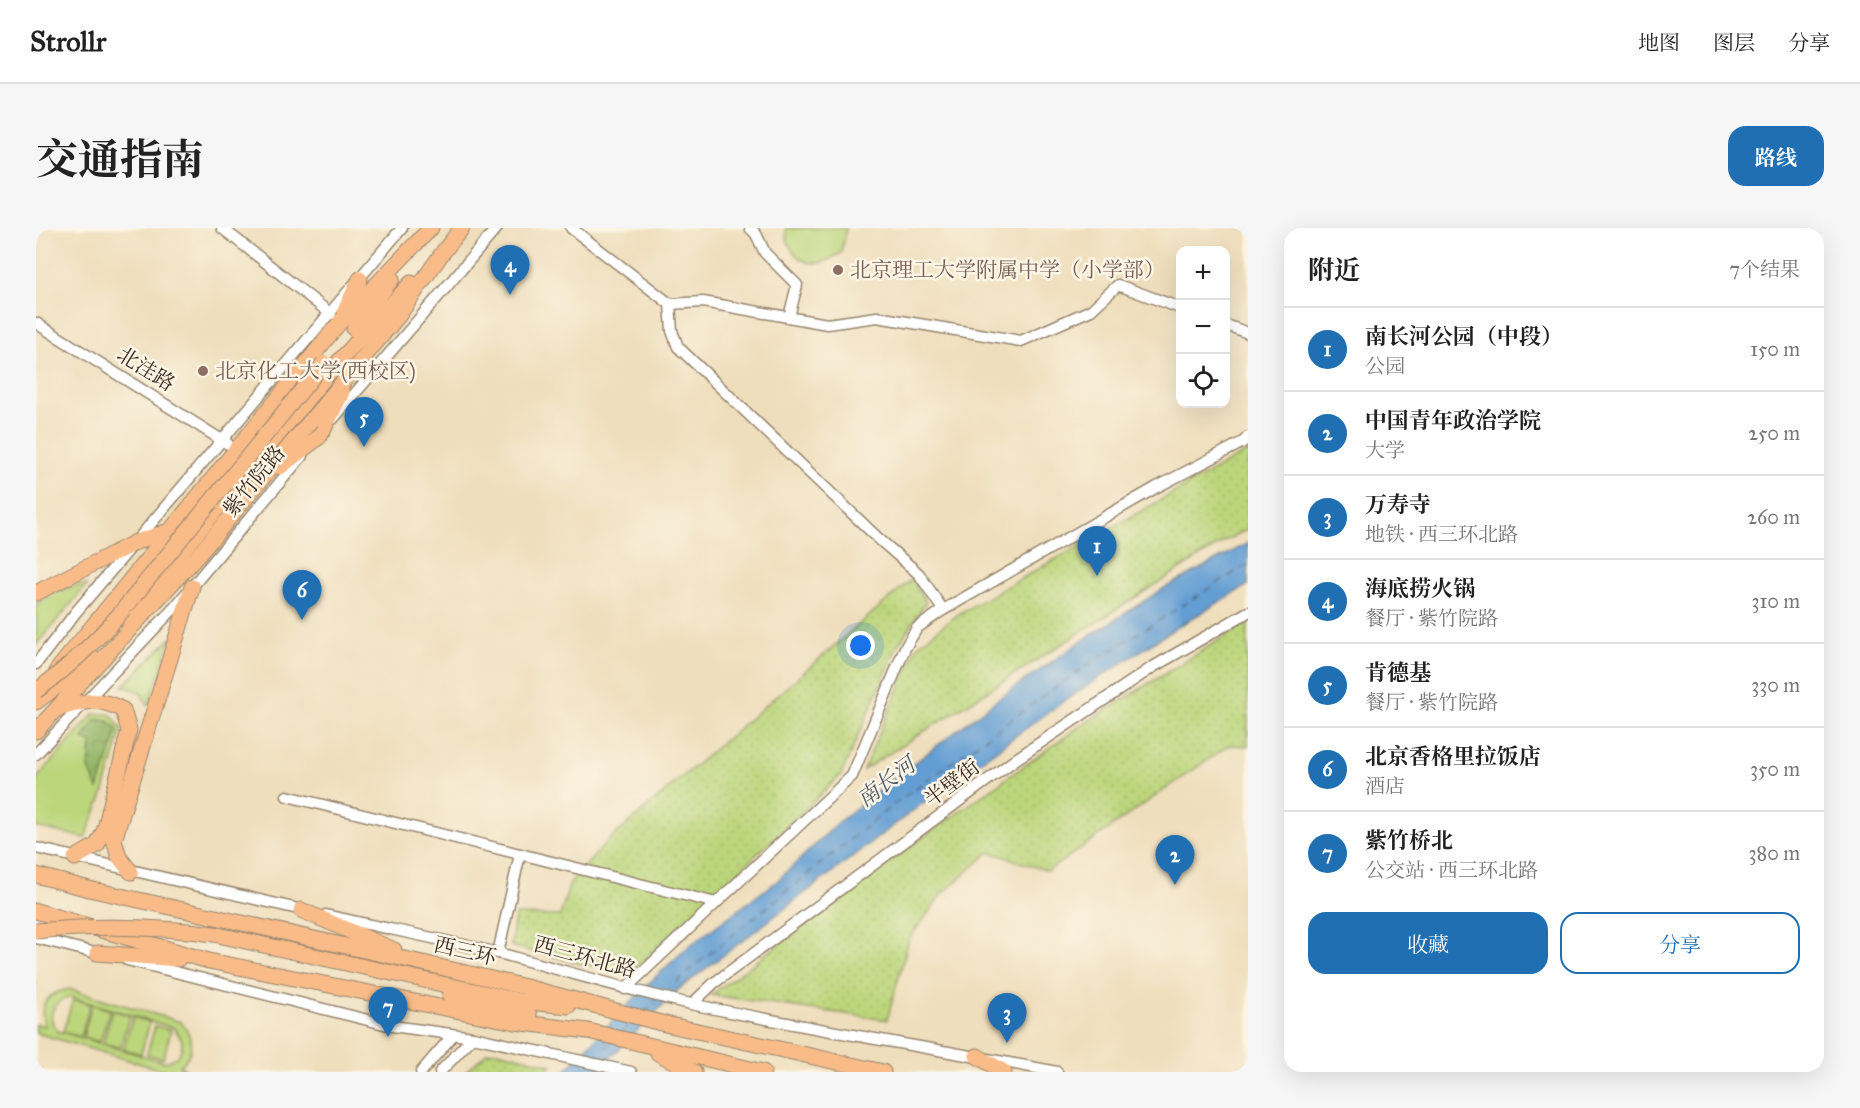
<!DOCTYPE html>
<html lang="zh">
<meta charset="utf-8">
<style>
:root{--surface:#fff;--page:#f6f6f6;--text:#222;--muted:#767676;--line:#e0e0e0;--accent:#1f6fb2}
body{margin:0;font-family:"IM FELL Great Primer","Noto Serif SC",serif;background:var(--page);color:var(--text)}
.controls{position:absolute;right:18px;top:18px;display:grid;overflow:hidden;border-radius:12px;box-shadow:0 6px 24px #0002}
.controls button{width:54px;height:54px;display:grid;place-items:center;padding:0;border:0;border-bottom:2px solid var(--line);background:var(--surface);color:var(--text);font:30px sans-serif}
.you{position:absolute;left:825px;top:418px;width:21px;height:21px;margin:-15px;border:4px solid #fff;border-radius:50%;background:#1a73e8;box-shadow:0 0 0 9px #1a73e833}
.badge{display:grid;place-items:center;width:39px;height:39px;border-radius:50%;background:var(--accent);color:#fff;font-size:20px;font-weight:700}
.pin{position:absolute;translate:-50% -50px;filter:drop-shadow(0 2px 3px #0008)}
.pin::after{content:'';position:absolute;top:32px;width:21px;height:18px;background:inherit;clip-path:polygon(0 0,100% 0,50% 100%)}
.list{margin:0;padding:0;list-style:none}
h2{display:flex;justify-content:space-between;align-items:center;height:78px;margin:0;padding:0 24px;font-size:26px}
h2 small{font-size:20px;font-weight:400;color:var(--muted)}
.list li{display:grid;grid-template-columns:39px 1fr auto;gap:18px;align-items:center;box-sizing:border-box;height:84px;padding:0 24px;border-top:2px solid var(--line)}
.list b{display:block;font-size:22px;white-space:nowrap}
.list p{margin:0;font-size:20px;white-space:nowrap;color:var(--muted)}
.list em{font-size:20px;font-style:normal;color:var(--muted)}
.actions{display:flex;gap:12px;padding:18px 24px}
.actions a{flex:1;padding:14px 0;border:2px solid var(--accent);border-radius:18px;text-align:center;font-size:21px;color:var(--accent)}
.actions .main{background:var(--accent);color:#fff}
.icon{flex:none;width:33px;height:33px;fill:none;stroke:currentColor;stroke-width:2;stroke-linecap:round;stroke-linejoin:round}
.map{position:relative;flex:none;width:1212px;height:844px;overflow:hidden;border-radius:18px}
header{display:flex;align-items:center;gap:36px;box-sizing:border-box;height:84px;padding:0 30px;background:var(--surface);border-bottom:2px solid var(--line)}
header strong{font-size:28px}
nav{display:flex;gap:33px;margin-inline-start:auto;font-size:21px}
.intro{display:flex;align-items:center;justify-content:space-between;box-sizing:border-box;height:144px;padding:0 36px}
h1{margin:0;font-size:42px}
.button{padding:15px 27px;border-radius:18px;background:var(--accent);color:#fff;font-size:21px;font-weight:700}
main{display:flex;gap:36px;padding:0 36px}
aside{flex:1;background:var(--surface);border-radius:18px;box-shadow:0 6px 24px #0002}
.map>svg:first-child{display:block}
.grass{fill:#bcd67b;stroke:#7c804c;stroke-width:1.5;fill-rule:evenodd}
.forest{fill:url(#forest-crowns);stroke:#687044;stroke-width:1.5}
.park{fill:url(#park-dots);stroke:#7c804c;stroke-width:1.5}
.water{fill:#639ed3;stroke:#4f6478;stroke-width:1.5}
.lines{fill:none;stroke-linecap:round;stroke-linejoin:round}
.ferry{stroke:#4b5866;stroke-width:1.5;stroke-dasharray:8 6;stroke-linecap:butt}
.minor-casing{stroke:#95846d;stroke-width:13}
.highway-casing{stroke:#95846d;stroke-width:17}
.minor{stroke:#fff;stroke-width:10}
.highway{stroke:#f9bc89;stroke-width:15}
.highway-bridge-casing{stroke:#95846d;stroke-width:17;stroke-linecap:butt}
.highway-bridge{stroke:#f9bc89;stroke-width:15}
.education-dot{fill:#8d6e63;stroke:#fcf5e5;stroke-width:2}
.labels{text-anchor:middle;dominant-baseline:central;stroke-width:5;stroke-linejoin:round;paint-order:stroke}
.education-label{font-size:21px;fill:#785e54;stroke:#fcf5e5;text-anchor:start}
.street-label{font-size:21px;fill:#3b2a1e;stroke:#fcf5e5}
.water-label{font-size:22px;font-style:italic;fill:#4b5866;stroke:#fcf5e5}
</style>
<header>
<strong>Strollr</strong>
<nav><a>地图</a><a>图层</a><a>分享</a></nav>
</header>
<div class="intro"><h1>交通指南</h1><a class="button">路线</a></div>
<main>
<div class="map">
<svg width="1212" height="844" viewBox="0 0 1212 844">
<defs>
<pattern id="forest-crowns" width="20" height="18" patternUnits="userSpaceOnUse" patternTransform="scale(1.5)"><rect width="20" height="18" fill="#95b76b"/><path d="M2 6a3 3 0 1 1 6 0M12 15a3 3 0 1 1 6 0" fill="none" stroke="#7b9557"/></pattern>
<pattern id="park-dots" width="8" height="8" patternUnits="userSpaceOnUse" patternTransform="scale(1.5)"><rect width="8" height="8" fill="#bcd67b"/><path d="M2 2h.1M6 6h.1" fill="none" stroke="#a2b86a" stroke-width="1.8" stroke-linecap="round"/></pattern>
</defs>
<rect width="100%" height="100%" fill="#fcf5e5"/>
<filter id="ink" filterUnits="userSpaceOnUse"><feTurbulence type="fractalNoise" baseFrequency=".0167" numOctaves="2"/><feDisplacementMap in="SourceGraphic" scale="12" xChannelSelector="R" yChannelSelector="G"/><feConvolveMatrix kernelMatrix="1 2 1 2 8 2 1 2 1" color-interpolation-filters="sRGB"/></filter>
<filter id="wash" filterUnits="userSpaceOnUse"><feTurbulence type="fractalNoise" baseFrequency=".008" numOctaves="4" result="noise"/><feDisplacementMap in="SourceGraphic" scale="24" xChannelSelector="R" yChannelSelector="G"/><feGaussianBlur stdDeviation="1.35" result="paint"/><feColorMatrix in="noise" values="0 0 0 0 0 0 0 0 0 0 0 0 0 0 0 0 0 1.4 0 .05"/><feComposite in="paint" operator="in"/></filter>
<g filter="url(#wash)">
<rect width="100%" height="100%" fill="#efdebc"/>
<g class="grass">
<path d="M750 0H810L805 25C799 27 795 32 788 34 766 40 749 21 750 0Z"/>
<polygon points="51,357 0,417 0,375 33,359"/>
<polygon points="136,409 112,477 104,464 87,458"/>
<polygon points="58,486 74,486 86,501 66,569 49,610 0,599 0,551"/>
<path d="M33 761 145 794C158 809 159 825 143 839L149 840 147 844H133L0 805V796L9 798C1 776 12 765 33 761ZM34 769 138 800 146 812C147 826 141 831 128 834L22 803C9 789 17 773 34 769Z"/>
<polygon points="37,771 54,776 45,809 27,804"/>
<polygon points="56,776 74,782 64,814 47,809"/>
<polygon points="76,782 94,788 84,820 67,815"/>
<polygon points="97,789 114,794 105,826 87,821"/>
<polygon points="119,798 135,802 127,831 111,826"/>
</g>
<polygon class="forest" points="60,491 73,493 82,502 62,561 53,540 55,514 47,511"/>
<g class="park">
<polygon points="1212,223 1212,301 1190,312 827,542 882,417 924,385"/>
<polygon points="876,351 890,374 862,417 805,547 596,744 546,736 475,718 479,687 524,688 534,655 572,613"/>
<polygon points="1212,394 1212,518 1193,517 1012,643 953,624 906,666 873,711 851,792 675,767 875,618 1043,499"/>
<polygon points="462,823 516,837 508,844 429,844 452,824"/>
</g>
<polygon class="water" points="1212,315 1212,357 1138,401 1028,473 895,569 642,762 560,844 528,844 613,755 653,718 741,653 806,591 959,473 1050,410 1127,361"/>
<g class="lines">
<g class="ferry">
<polyline points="630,764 662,735 863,572 1047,440 1212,336"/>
<polyline points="608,785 620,774"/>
<polyline points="586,805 598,794"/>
<polyline points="557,831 574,816"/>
<polyline points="544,844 549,839"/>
</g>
</g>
</g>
<g filter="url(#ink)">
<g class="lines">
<defs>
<g id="minor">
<polyline points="186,0 295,86"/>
<polyline points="535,0 634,76 636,103 642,119 844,312 883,346 907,382"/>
<polyline points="714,0 720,6 729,25 761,57 753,89"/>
<polyline points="634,76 667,74 791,96 841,89 985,113 1055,82 1082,57 1144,80"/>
<polyline points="0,95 192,216"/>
<polyline points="1190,97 1212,105"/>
<polyline points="297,191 461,0"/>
<polyline points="0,436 40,384 366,0"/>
<polyline points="0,526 138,380 266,228"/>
<polyline points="251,568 484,626"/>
<polyline points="0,620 271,683"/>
<polyline points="680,675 816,548 869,420 881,400 907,382 1121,259 1207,214 1212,209"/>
<path d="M290 687C347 700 405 711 462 725 527 742 590 762 655 776 777 802 899 820 1021 844"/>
<polyline points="0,710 68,727"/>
<polyline points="462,725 484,626 680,675 589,761"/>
<polyline points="91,732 356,798 437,809 595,844"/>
<polyline points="656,776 678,755 980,531 1117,439 1212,384"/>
<polyline points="385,844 417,807"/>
<polyline points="404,844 437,809"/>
</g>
<g id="highway">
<polyline points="309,83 324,51"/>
<polyline points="318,101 356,51"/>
<polyline points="287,203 306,164"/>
<polyline points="244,239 283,209"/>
<polyline points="0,365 100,314 133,303"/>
<polyline points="90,391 296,141 375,55"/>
<polyline points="21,442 304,94 395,0"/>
<polyline points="0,474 31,451 56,429"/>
<path d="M22 481C49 473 61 468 87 482L93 502 69 601 61 617 39 630"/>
<polyline points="0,503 164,325 363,87 407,24 426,0"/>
<polyline points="95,644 83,629 78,612 156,359"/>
<polyline points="0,647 53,661 391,736 490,759 625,795 847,844"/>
<polyline points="265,682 358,722"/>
<polyline points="0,683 173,733 479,794 552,803 727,844"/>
<polyline points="178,706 484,773 532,778"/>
<polyline points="61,725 142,731"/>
<polyline points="414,768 493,787"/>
<polyline points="622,825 658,844"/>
<polyline points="941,828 968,844"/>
</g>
</defs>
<use href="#minor" class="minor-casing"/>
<use href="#highway" class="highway-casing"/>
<use href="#minor" class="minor"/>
<use href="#highway" class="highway"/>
<defs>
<g id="highway-bridge">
<path d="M0 463C31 441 57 416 82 388L288 135"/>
<path d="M0 703C60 697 118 698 178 706"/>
</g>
</defs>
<use href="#highway-bridge" class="highway-bridge-casing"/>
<use href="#highway-bridge" class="highway-bridge"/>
</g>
</g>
<g class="education-dot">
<circle cx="802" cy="42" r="6"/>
<circle cx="167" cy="143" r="6"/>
</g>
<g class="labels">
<g class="education-label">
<text x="814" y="42">北京理工大学附属中学（小学部）</text>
<text x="179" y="143">北京化工大学(西校区)</text>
</g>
<g class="street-label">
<text transform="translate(110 141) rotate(32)">北洼路</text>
<text transform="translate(218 253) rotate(-51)">紫竹院路</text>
<text transform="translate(916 555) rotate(-37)">半壁街</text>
<text transform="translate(429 723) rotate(13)">西三环</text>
<text transform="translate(549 729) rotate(15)">西三环北路</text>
</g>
<g class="water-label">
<text transform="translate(850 554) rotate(-37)">南长河</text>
</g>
</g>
</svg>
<div class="controls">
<button>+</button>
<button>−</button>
<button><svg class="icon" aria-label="locate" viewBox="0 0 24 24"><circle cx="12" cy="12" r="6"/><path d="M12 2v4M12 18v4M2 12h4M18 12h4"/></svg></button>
</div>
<div class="you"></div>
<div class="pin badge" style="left:1061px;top:348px">1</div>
<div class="pin badge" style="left:1139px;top:657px">2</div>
<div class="pin badge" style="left:971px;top:815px">3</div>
<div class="pin badge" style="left:474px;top:67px">4</div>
<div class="pin badge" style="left:328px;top:219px">5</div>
<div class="pin badge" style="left:266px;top:392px">6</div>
<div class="pin badge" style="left:352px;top:809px">7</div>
</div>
<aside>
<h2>附近<small>7个结果</small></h2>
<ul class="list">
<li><span class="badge">1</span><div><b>南长河公园（中段）</b><p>公园</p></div><em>150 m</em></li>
<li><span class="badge">2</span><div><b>中国青年政治学院</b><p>大学</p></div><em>250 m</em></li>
<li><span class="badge">3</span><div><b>万寿寺</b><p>地铁 · 西三环北路</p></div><em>260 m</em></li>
<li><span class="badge">4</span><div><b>海底捞火锅</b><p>餐厅 · 紫竹院路</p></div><em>310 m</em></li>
<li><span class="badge">5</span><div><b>肯德基</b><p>餐厅 · 紫竹院路</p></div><em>330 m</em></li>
<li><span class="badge">6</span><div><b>北京香格里拉饭店</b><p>酒店</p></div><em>350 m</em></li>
<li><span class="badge">7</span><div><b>紫竹桥北</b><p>公交站 · 西三环北路</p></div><em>380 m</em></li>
</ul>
<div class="actions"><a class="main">收藏</a><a>分享</a></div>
</aside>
</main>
